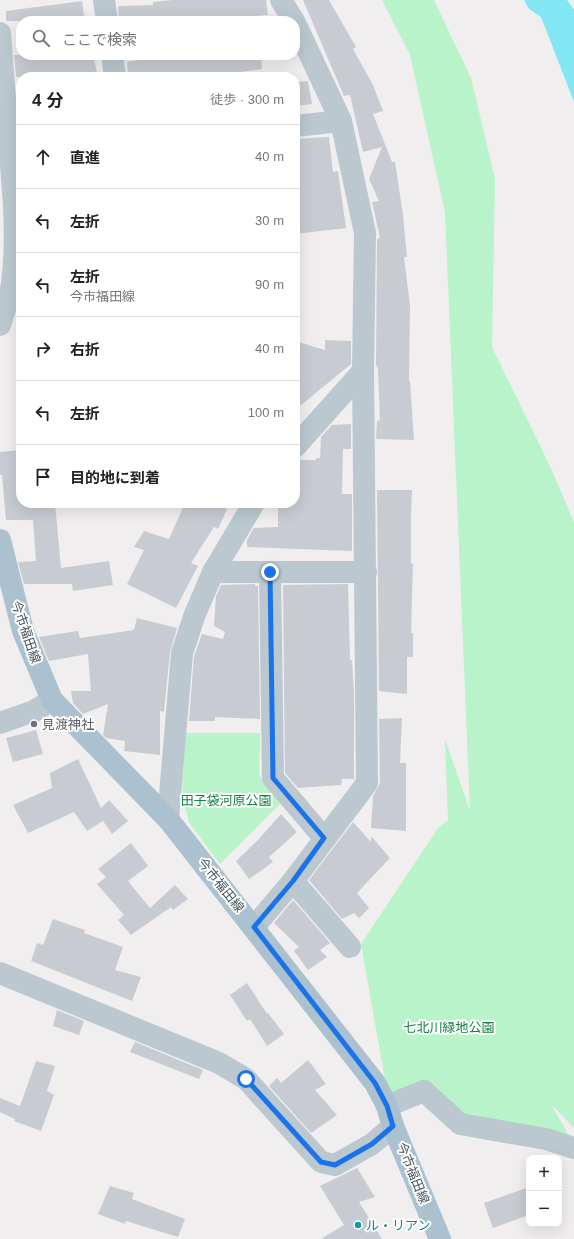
<!DOCTYPE html>
<html lang="ja">
<meta charset="utf-8">
<style>
:root{--surface:#fff;--page:#f2f2f2;--text:#222;--muted:#767676;--line:#e0e0e0}
body{margin:0;font-family:Helvetica,"Noto Sans JP",sans-serif;background:var(--page);color:var(--text)}
.controls{position:absolute;right:12px;bottom:12px;display:grid;overflow:hidden;border-radius:8px;box-shadow:0 4px 16px #0002}
.controls button{width:36px;height:36px;display:grid;place-items:center;padding:0;border:0;border-bottom:1px solid var(--line);background:var(--surface);color:var(--text);font:20px sans-serif}
.stop{position:absolute;width:12px;height:12px;margin:-9px;border:3px solid #1a73e8;border-radius:50%;background:#fff}
.stop.end{background:#1a73e8;border-color:#fff;box-shadow:0 1px 4px #0008}
.list{margin:0;padding:0;list-style:none}
h2{display:flex;justify-content:space-between;align-items:center;height:52px;margin:0;padding:0 16px;font-size:17px}
h2 small{font-size:13px;font-weight:400;color:var(--muted)}
.list li{display:grid;grid-template-columns:26px 1fr auto;gap:12px;align-items:center;box-sizing:border-box;height:64px;padding:0 16px;border-top:1px solid var(--line)}
.list b{display:block;font-size:15px;white-space:nowrap}
.list p{margin:0;font-size:13px;white-space:nowrap;color:var(--muted)}
.list em{font-size:13px;font-style:normal;color:var(--muted)}
.icon{flex:none;width:22px;height:22px;fill:none;stroke:currentColor;stroke-width:2;stroke-linecap:round;stroke-linejoin:round}
.map{position:relative;flex:none;width:574px;height:1239px;overflow:hidden}
.search{position:absolute;background:var(--surface);box-shadow:0 4px 16px #0002;left:16px;top:16px;width:284px;height:44px;display:flex;align-items:center;gap:10px;box-sizing:border-box;padding:0 14px;border-radius:16px;color:var(--muted);font-size:15px}
.panel{position:absolute;background:var(--surface);box-shadow:0 4px 16px #0002;left:16px;top:72px;width:284px;height:436px;border-radius:16px}
.map>svg:first-child{display:block}
.green{fill:#b9f3ca}
.water{fill:#82e6f3}
.building{fill:#c8ccd2}
.lines{fill:none;stroke-linecap:round;stroke-linejoin:round}
.minor{stroke:#bbc8cf;stroke-width:22}
.major{stroke:#acc1d0;stroke-width:22}
.route{stroke:#1a73e8;stroke-width:5}
.worship-dot{fill:#6b7280;stroke:#fff;stroke-width:1.5}
.culture-dot{fill:#0f9aa8;stroke:#fff;stroke-width:1.5}
.labels{text-anchor:middle;dominant-baseline:central;stroke-width:4;stroke-linejoin:round;paint-order:stroke}
.street-label{font-size:13px;fill:#45545e;stroke:#fff}
.worship-label{font-size:13px;fill:#5b616d;stroke:#fff;text-anchor:start}
.park-label{font-size:13px;fill:#0f8540;stroke:#fff}
.culture-label{font-size:13px;fill:#0d838f;stroke:#fff;text-anchor:start}
</style>
<div class="map">
<svg width="574" height="1239" viewBox="0 0 574 1239">
<rect width="100%" height="100%" fill="#f1eeef"/>
<g class="green">
<polygon points="382,0 434,0 471,78 495,179 492,347 550,466 574,522 574,1128 551,1104 574,1145 489,1129 416,1093 389,1102 361,944 438,828 448,820 445,739 470,811 445,212 410,55"/>
<polygon points="185,733 260,733 259,775 281,803 220,864 190,824 182,798"/>
</g>
<polygon class="water" points="524,0 567,0 574,10 574,102 541,17 529,9"/>
<g class="building">
<polygon points="173,0 266,0 268,15 182,21 119,21 118,6 153,5 153,2"/>
<polygon points="303,0 329,0 356,47 353,49 373,85 383,111 373,114 392,162 395,162 403,215 407,257 404,257 410,306 409,381 410,381 414,440 376,439 377,421 380,420 378,369 376,365 377,239 380,238 372,202 379,201 369,179 382,147 363,152 350,95 344,96"/>
<polygon points="82,1 85,21 6,21 6,11"/>
<polygon points="14,55 93,55 98,77 16,77"/>
<polygon points="187,55 261,55 262,69 206,77 128,77 127,62 154,57 154,60"/>
<polygon points="308,81 312,104 295,106 295,82"/>
<polygon points="329,137 333,172 338,171 346,228 295,234 295,139"/>
<polygon points="325,340 351,341 351,364 295,410 295,341 325,350"/>
<polygon points="351,424 351,449 343,449 342,494 352,494 352,551 247,547 247,540 254,528 278,527 278,503 295,503 295,460 316,460 316,458 320,458 321,437 332,425"/>
<polygon points="21,450 21,503 55,503 61,568 109,561 113,585 73,591 72,584 24,584 18,562 36,561 33,520 6,520 2,475 0,475 0,452"/>
<polygon points="377,490 412,490 411,516 411,564 413,563 411,633 413,633 413,657 407,657 407,694 379,691"/>
<polygon points="185,503 215,503 227,509 218,529 214,527 191,563 198,566 176,608 127,584 144,550 134,547 144,531 169,539"/>
<polygon points="255,584 255,586 258,586 260,719 215,717 215,721 189,721 194,656 202,634 223,639 225,632 214,626 216,596 221,585"/>
<polygon points="348,584 350,660 352,660 354,693 354,779 342,779 341,785 298,788 285,773 283,585"/>
<polygon points="137,618 177,628 170,652 164,712 160,711 160,755 124,751 125,741 106,738 103,735 108,704 83,714 73,703 71,691 91,691 88,654 49,661 39,637 78,631 80,638 134,630"/>
<polygon points="402,718 400,763 406,763 406,831 371,828 373,796 380,783 379,719"/>
<polygon points="36,730 43,754 13,762 6,738"/>
<polygon points="78,759 101,808 109,800 128,821 112,834 103,821 87,831 74,812 28,833 13,805 52,788 50,773"/>
<polygon points="281,814 297,832 269,857 273,862 249,879 236,861 258,840"/>
<polygon points="353,822 371,842 371,836 390,858 357,893 369,908 359,918 354,913 342,919 309,880"/>
<polygon points="131,843 148,866 128,881 150,908 175,885 188,899 173,910 171,907 131,935 118,920 124,915 97,884 106,877 98,869"/>
<polygon points="293,900 330,943 320,950 327,957 308,970 294,951 299,947 274,923"/>
<polygon points="53,919 85,930 84,933 123,947 115,970 141,977 132,1001 31,961 37,943 43,945"/>
<polygon points="247,983 267,1014 268,1013 284,1034 267,1046 250,1019 247,1021 230,995"/>
<polygon points="57,1010 84,1021 79,1035 53,1026"/>
<polygon points="135,1042 203,1070 199,1079 130,1052"/>
<polygon points="308,1060 326,1084 315,1090 337,1115 311,1133 269,1086 277,1078 281,1083"/>
<polygon points="36,1061 55,1066 47,1091 54,1095 41,1131 14,1121 15,1119 0,1112 0,1098 20,1106"/>
<polygon points="357,1168 375,1197 359,1202 382,1239 321,1239 344,1225 320,1186"/>
<polygon points="110,1186 134,1193 132,1199 185,1219 178,1237 126,1221 125,1224 98,1214"/>
<polygon points="529,1187 529,1215 493,1228 484,1203"/>
</g>
<g class="lines">
<g class="minor">
<polyline points="104,0 107,21"/>
<polyline points="281,0 294,21"/>
<polyline points="0,33 6,113"/>
<polyline points="112,55 115,77"/>
<path d="M0 112 6 113C11 169 19 227 12 283 10 297 4 311 0 325"/>
<polyline points="295,126 341,121"/>
<polyline points="295,447 363,371"/>
<polyline points="213,572 366,572"/>
<polyline points="270,572 273,778 324,838"/>
<polyline points="0,723 34,711 52,700"/>
<polyline points="168,819 182,653 195,614 213,572 254,503"/>
<polyline points="293,881 350,947"/>
<polyline points="254,927 293,881 367,783 363,371 365,233 341,121 295,23"/>
<polyline points="0,973 219,1063 246,1079 321,1162 335,1165 372,1144 393,1126"/>
<polyline points="387,1106 424,1091 460,1124 546,1139 574,1148"/>
</g>
<polyline class="major" points="0,540 23,631 52,700 168,819 375,1083 387,1106 393,1126 440,1239"/>
</g>
<g class="lines">
<polyline class="route" points="246,1079 321,1162 335,1165 372,1144 393,1126 387,1106 375,1083 254,927 293,881 324,838 273,778 270,572"/>
</g>
<circle class="worship-dot" cx="34" cy="724" r="4"/>
<circle class="culture-dot" cx="358" cy="1225" r="4"/>
<g class="labels">
<g class="street-label">
<text transform="translate(26 632) rotate(71)">今市福田線</text>
<text transform="translate(221 885) rotate(51)">今市福田線</text>
<text transform="translate(413 1173) rotate(68)">今市福田線</text>
</g>
<g class="worship-label">
<text x="42" y="724">見渡神社</text>
</g>
<g class="park-label">
<text x="226" y="800">田子袋河原公園</text>
<text x="449" y="1027">七北川緑地公園</text>
</g>
<g class="culture-label">
<text x="366" y="1225">ル・リアン</text>
</g>
</g>
</svg>
<div class="controls">
<button>+</button>
<button>−</button>
</div>
<div class="stop" style="left:246px;top:1079px"></div>
<div class="stop end" style="left:270px;top:572px"></div>
<div class="search"><svg class="icon" aria-label="search" viewBox="0 0 24 24"><circle cx="10" cy="10" r="6"/><path d="M15 15l6 6"/></svg>ここで検索</div>
<section class="panel">
<h2>4 分<small>徒歩 · 300 m</small></h2>
<ul class="list">
<li><svg class="icon" aria-label="ahead" viewBox="0 0 24 24"><path d="M12 20V5M6 11l6-6 6 6"/></svg><div><b>直進</b></div><em>40 m</em></li>
<li><svg class="icon" aria-label="left" viewBox="0 0 24 24"><path d="M17 20v-9H6M10 6l-5 5 5 5"/></svg><div><b>左折</b></div><em>30 m</em></li>
<li><svg class="icon" aria-label="left" viewBox="0 0 24 24"><path d="M17 20v-9H6M10 6l-5 5 5 5"/></svg><div><b>左折</b><p>今市福田線</p></div><em>90 m</em></li>
<li><svg class="icon" aria-label="right" viewBox="0 0 24 24"><path d="M7 20v-9h11M14 6l5 5-5 5"/></svg><div><b>右折</b></div><em>40 m</em></li>
<li><svg class="icon" aria-label="left" viewBox="0 0 24 24"><path d="M17 20v-9H6M10 6l-5 5 5 5"/></svg><div><b>左折</b></div><em>100 m</em></li>
<li><svg class="icon" aria-label="arrive" viewBox="0 0 24 24"><path d="M6 21V4h12l-3 4 3 4H6"/></svg><div><b>目的地に到着</b></div></li>
</ul>
</section>
</div>
